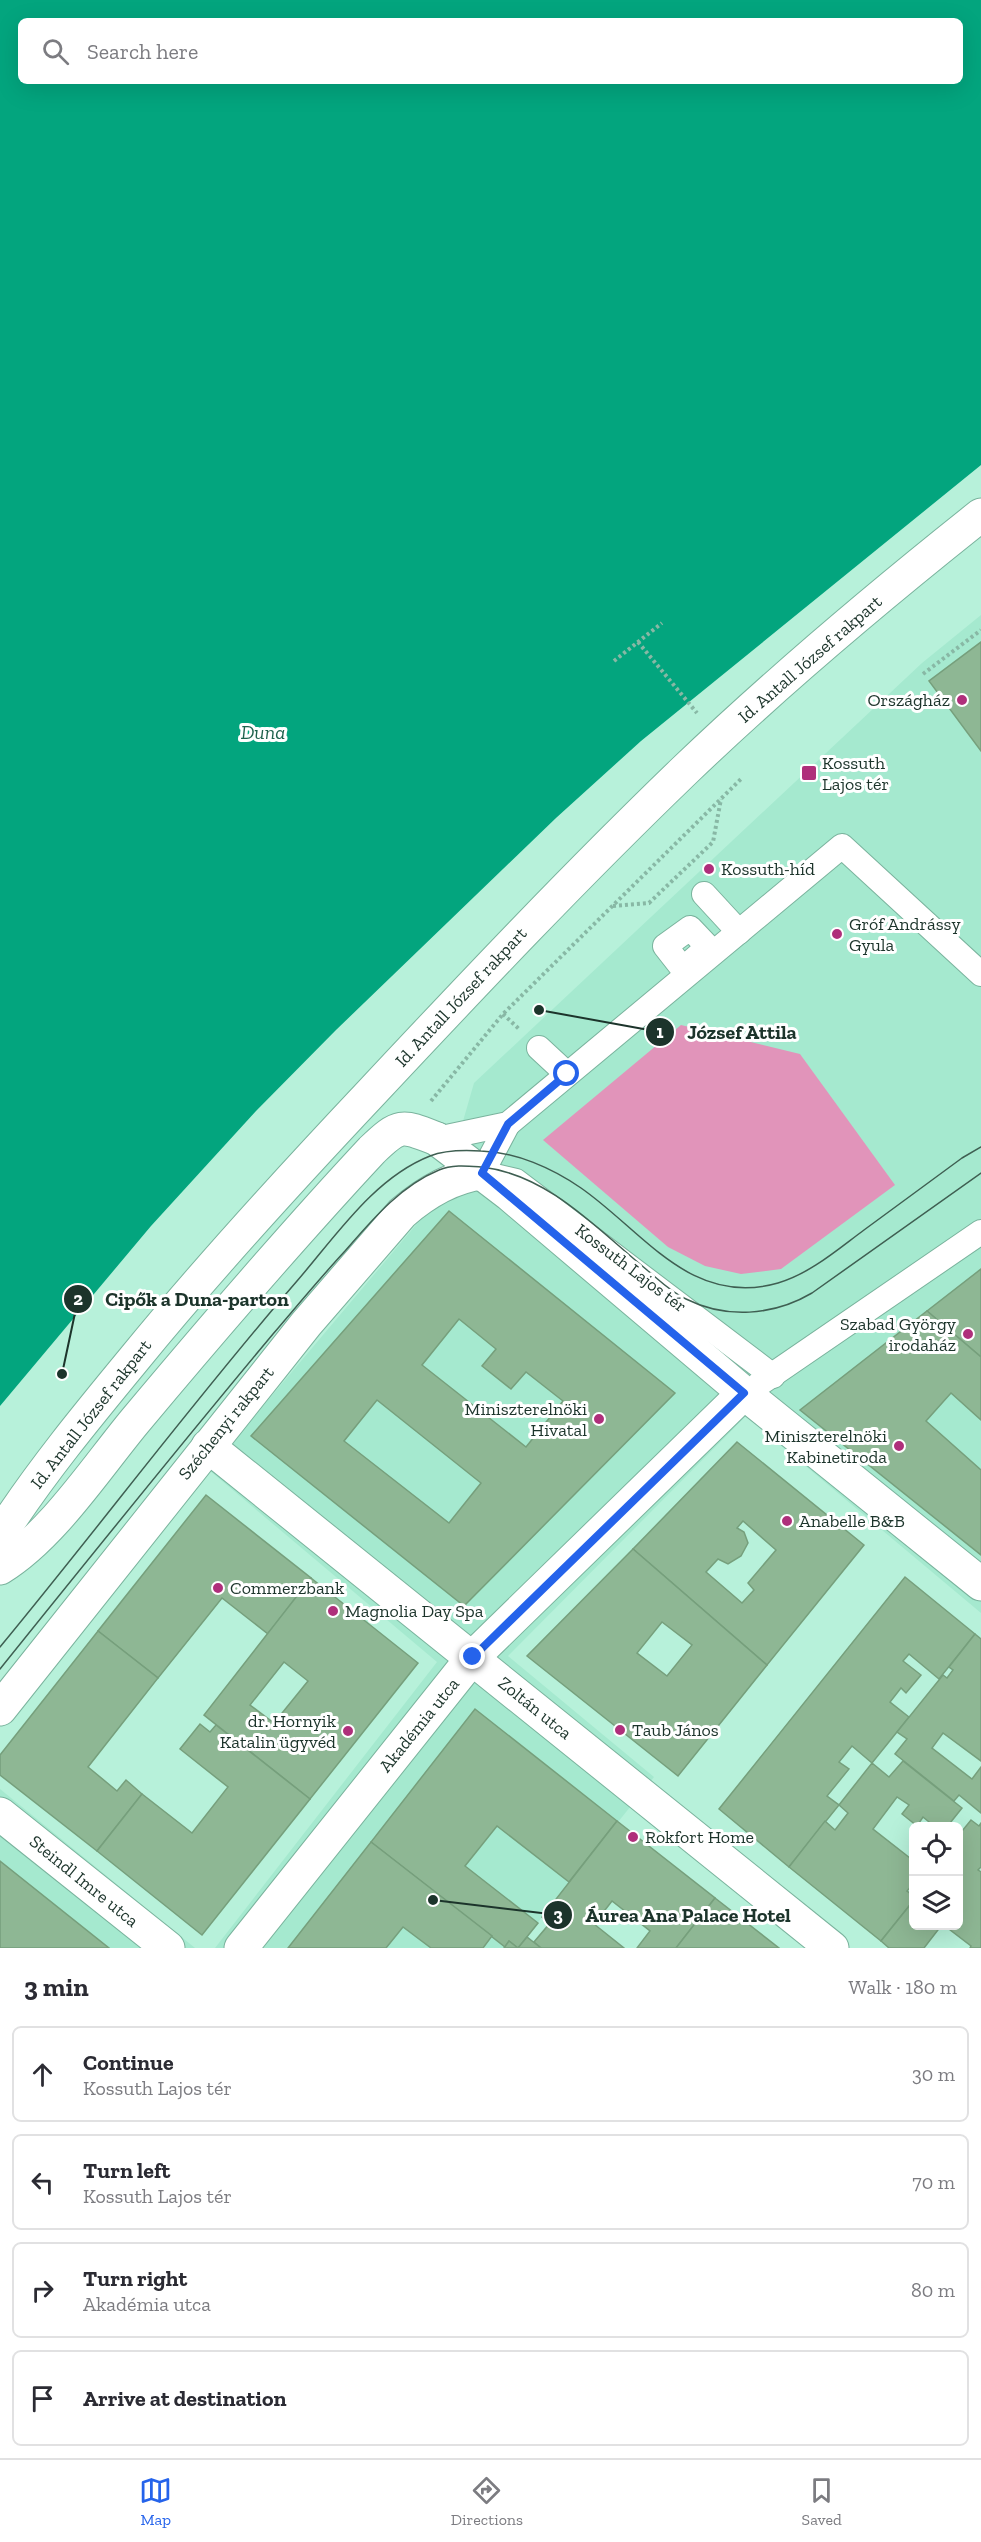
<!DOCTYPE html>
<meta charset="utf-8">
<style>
:root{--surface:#fff;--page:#f2f2f3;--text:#2b2b33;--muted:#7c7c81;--line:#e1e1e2;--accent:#2563eb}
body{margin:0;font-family:"Zilla Slab",serif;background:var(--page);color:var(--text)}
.controls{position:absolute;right:18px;bottom:18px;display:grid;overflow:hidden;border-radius:9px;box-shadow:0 6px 24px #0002}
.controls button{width:54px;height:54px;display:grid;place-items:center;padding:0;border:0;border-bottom:2px solid var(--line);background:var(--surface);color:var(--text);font:30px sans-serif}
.stop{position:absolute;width:18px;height:18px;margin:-14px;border:4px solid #2563eb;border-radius:50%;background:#fff}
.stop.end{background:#2563eb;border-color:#fff;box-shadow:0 2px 6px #0008}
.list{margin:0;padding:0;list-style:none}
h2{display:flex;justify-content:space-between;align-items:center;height:78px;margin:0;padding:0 24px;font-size:26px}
h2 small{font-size:20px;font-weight:400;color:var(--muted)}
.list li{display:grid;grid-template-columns:39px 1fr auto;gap:18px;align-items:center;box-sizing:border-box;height:96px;margin:0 12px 12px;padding:0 12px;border:2px solid var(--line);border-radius:9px}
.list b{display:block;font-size:22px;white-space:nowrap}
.list p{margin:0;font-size:20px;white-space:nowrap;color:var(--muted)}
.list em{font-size:20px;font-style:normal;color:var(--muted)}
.icon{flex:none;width:33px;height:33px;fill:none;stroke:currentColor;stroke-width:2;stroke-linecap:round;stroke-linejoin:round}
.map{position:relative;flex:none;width:981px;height:1948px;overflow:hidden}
.search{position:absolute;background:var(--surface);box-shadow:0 6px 24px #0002;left:18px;right:18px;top:18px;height:66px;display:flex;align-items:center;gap:15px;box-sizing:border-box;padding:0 21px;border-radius:9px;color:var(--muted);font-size:22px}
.sheet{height:510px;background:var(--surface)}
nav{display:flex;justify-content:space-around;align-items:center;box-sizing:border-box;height:84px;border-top:2px solid var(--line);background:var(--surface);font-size:16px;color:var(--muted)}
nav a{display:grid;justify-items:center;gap:3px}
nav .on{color:var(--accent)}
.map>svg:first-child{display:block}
.built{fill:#a5e9cf}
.green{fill:#e194ba}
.water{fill:#03a57e;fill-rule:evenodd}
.building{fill:#8eb794;stroke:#769f7c;stroke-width:1.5;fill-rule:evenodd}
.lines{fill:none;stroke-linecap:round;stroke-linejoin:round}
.pedestrian-casing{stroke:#7ab39d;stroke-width:26}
.minor-casing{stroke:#7ab39d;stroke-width:35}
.secondary-casing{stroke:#7ab39d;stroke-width:35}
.path{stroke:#88b8a5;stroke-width:4;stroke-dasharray:3 3;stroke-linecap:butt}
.pedestrian{stroke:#fff;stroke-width:24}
.minor{stroke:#fff;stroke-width:33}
.secondary{stroke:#fff;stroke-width:33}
.tram{stroke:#3f5f52;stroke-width:1.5}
.route{stroke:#2563eb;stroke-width:8}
.poi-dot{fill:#af2f7b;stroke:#fff;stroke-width:2}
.labels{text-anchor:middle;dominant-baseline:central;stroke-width:6;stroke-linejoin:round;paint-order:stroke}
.street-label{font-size:18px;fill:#1c342b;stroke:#fff}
.poi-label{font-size:18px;fill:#1c342b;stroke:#fff;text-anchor:start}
.water-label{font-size:20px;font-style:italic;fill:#1e624c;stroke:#fff}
.leader{fill:none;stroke:#1c342b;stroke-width:2}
.callout-dot{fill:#1c342b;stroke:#fff;stroke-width:2}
.mark-label{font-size:18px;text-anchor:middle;font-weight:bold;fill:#fff}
.callout-label{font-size:20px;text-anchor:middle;font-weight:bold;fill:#1c342b;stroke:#fff;stroke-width:6;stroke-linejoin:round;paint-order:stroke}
</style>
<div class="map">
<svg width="981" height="1948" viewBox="0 0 981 1948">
<rect width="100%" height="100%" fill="#b7f1da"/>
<g class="built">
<polygon points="981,615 981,1613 746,1416 508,1656 654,1777 527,1936 541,1948 215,1948 437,1662 209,1470 442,1194 474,1083 922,663"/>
<polygon points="0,1789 195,1948 0,1948"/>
</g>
<polygon class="green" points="681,1025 800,1054 895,1185 781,1269 741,1274 705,1266 668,1247 543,1140"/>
<path class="water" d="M0 0H981V465L641 741 556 818 336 1030 256 1111 151 1226 0 1406ZM21 21H960V81H21Z"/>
<g class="building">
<polygon points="981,642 981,751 929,681"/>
<path d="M449 1211 675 1393 464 1606 251 1436ZM459 1319 496 1349 482 1366 511 1389 526 1372 563 1401 526 1447 422 1365ZM377 1400 481 1483 449 1523 344 1441Z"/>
<polygon points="981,1269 981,1357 927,1311"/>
<polygon points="927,1311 981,1357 981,1420 951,1393 926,1421 981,1470 981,1555 800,1410"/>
<path d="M737 1442 864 1545 767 1665 633 1549ZM743 1521 776 1550 748 1583 754 1590 742 1603 706 1572 718 1559 728 1564 741 1556 748 1543 744 1532 737 1528Z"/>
<polygon points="206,1495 311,1578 268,1634 222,1598 158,1678 98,1631"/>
<path d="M633 1549 767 1665 678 1776 527 1656ZM662 1622 692 1645 667 1676 637 1653Z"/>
<polygon points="905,1577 975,1634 939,1679 909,1654 903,1661 921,1675 906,1693 901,1688 890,1702 909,1717 872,1763 852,1746 839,1762 849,1769 827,1796 839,1805 789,1867 719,1809"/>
<path d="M311 1578 418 1663 310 1799 204 1715ZM284 1662 308 1681 274 1723 250 1705Z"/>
<polygon points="98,1631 158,1678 88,1767 117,1791 126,1780 142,1794 97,1851 0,1775 0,1755"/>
<polygon points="975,1634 981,1639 981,1761 943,1733 932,1748 972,1779 981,1767 981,1813 959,1795 954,1801 895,1754 907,1739 897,1732 943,1675 947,1678 953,1670 949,1667"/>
<polygon points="475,1709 617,1821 569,1882 497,1826 465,1866 538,1923 518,1948 509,1941 505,1947 371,1842"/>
<polygon points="200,1724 210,1732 216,1725 310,1799 202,1935 97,1851 142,1794 192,1833 228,1787 180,1749"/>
<polygon points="903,1761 962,1808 950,1823 955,1826 934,1826 923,1817 917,1826 902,1814 909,1805 897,1797 873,1829 910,1858 914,1853 914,1883 907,1891 914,1896 914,1900 881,1941 789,1867 825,1821 835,1830 848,1813 839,1805 872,1763 889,1777"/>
<polygon points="971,1820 979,1826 981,1823 981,1867 978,1870 981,1872 981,1948 970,1948 971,1946 945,1926 958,1926 958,1836"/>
<polygon points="617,1821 715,1898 676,1948 637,1948 650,1931 612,1901 594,1924 624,1948 541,1948 534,1942 550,1923 542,1917"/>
<polygon points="371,1842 492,1936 483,1948 431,1948 403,1927 386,1948 288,1948"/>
<polygon points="0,1861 109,1948 0,1948"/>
<polygon points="715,1898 779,1948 676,1948"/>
<polygon points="914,1900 914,1926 941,1926 924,1948 889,1948 881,1941"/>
<polygon points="527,1937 541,1948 504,1948 509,1941 518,1948"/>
</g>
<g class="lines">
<defs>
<g id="pedestrian">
<polyline points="704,894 739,932"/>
<polygon points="690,928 708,947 683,969 665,946"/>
<polyline points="539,1048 567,1074"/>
<polyline points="508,1124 482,1173 516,1181 773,1376"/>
<polyline points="437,1139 508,1124 842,846 981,974"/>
<polyline points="759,1384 981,1232"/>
</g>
<g id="minor">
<polyline points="437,1139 509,1194 744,1393 981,1584"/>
<polyline points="208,1446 832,1948"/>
<path d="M0 1709 306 1324 402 1213C425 1193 452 1177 482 1173"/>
<polyline points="0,1814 168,1948"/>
<polyline points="241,1948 473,1657 744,1393"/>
</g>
<g id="secondary">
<path d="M0 1535C40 1473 87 1416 134 1359 209 1267 289 1180 371 1093 473 984 576 875 684 771 778 681 879 596 981 515"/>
<path d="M0 1568C52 1536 96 1468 135 1421 212 1329 290 1238 372 1150 400 1123 402 1125 437 1139"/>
</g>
</defs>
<use href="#pedestrian" class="pedestrian-casing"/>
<use href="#minor" class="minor-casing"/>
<use href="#secondary" class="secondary-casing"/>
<g class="path">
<polyline points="638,642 697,713"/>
<polyline points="614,661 662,623"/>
<polyline points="923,674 981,630"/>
<polyline points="613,906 649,903 713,842 721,799"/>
<polyline points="503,1014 519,1029"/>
<polyline points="431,1101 503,1014 742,778"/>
</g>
<use href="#pedestrian" class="pedestrian"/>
<use href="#minor" class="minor"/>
<use href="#secondary" class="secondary"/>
<g class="tram">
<path d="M0 1647C100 1526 194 1400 297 1281 336 1236 374 1178 430 1156 445 1150 465 1150 481 1151 516 1152 552 1168 581 1188 643 1231 691 1308 778 1283 811 1273 837 1250 864 1230 897 1206 929 1182 962 1158L981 1147"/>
<path d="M0 1669C90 1557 181 1444 273 1334 297 1306 320 1278 345 1251 372 1220 400 1186 439 1170 452 1164 469 1166 482 1167 549 1175 597 1229 647 1270 659 1280 671 1292 686 1299 726 1319 773 1316 812 1293L981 1173"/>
</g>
</g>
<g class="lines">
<polyline class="route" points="473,1657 744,1393 482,1173 508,1124 567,1074"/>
</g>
<g class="poi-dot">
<circle cx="962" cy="700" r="6"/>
<rect x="801" y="765" width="16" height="16" rx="3"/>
<circle cx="709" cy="869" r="6"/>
<circle cx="837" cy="934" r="6"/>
<circle cx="968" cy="1334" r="6"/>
<circle cx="599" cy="1419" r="6"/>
<circle cx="899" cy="1446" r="6"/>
<circle cx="787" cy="1521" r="6"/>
<circle cx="218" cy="1588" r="6"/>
<circle cx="333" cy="1611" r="6"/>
<circle cx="620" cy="1730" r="6"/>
<circle cx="348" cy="1731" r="6"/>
<circle cx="633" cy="1837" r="6"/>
</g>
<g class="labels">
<g class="street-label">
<text transform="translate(810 659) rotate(-41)">Id. Antall József rakpart</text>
<text transform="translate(461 997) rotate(-47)">Id. Antall József rakpart</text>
<text transform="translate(631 1268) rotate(37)">Kossuth Lajos tér</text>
<text transform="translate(91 1414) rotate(-52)">Id. Antall József rakpart</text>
<text transform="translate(226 1423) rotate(-51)">Széchenyi rakpart</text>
<text transform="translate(535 1708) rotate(39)">Zoltán utca</text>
<text transform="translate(419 1725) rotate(-51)">Akadémia utca</text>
<text transform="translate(84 1881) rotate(39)">Steindl Imre utca</text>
</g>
<g class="poi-label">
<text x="950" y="700" text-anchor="end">Országház</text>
<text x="822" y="763">Kossuth<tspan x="822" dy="21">Lajos tér</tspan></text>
<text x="721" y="869">Kossuth-híd</text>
<text x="849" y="924">Gróf Andrássy<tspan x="849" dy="21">Gyula</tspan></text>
<text x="956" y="1324" text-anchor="end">Szabad György<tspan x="956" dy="21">irodaház</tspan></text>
<text x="587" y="1409" text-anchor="end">Miniszterelnöki<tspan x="587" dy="21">Hivatal</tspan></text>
<text x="887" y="1436" text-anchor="end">Miniszterelnöki<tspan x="887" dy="21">Kabinetiroda</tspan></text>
<text x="799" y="1521">Anabelle B&amp;B</text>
<text x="230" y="1588">Commerzbank</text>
<text x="345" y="1611">Magnolia Day Spa</text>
<text x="336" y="1721" text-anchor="end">dr. Hornyik<tspan x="336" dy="21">Katalin ügyvéd</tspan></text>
<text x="632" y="1730">Taub János</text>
<text x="645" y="1837">Rokfort Home</text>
</g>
<g class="water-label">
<text x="263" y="732">Duna</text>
</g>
</g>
<path class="leader" d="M539 1010L660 1032M62 1374L78 1299M433 1900L558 1915"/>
<g class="callout-dot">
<circle cx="539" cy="1010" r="6"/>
<circle cx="62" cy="1374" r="6"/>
<circle cx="433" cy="1900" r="6"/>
<circle cx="660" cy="1032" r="15"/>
<circle cx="78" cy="1299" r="15"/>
<circle cx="558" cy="1915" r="15"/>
</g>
<g class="mark-label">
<text x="660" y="1038">1</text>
<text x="78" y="1305">2</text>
<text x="558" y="1921">3</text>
</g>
<g class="callout-label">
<text x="742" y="1039">József Attila</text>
<text x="197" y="1306">Cipők a Duna-parton</text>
<text x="688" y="1922">Áurea Ana Palace Hotel</text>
</g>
</svg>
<div class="controls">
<button><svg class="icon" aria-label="locate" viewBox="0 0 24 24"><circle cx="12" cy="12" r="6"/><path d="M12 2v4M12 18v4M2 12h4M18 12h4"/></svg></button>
<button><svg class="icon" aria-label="layers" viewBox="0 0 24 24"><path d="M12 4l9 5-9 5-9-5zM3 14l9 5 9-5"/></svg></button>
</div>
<div class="stop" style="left:567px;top:1074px"></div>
<div class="stop end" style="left:473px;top:1657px"></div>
<div class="search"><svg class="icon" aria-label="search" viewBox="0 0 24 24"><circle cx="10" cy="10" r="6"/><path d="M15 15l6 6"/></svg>Search here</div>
</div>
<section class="sheet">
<h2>3 min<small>Walk · 180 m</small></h2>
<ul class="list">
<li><svg class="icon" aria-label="ahead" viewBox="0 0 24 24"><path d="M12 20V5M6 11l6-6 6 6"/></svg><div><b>Continue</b><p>Kossuth Lajos tér</p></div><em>30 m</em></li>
<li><svg class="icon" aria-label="left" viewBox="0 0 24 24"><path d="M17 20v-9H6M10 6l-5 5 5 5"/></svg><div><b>Turn left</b><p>Kossuth Lajos tér</p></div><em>70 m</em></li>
<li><svg class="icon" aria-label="right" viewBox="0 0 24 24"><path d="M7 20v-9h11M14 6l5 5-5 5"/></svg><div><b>Turn right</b><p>Akadémia utca</p></div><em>80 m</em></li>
<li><svg class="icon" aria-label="arrive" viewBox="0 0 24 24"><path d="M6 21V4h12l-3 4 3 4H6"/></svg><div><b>Arrive at destination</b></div></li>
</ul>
</section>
<nav>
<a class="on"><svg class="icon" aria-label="map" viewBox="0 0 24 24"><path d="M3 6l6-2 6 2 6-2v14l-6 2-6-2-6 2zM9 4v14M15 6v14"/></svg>Map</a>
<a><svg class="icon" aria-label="directions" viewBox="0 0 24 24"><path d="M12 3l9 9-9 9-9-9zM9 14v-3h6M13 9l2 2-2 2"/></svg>Directions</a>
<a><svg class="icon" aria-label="saved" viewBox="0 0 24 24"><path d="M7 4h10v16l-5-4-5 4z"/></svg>Saved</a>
</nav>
